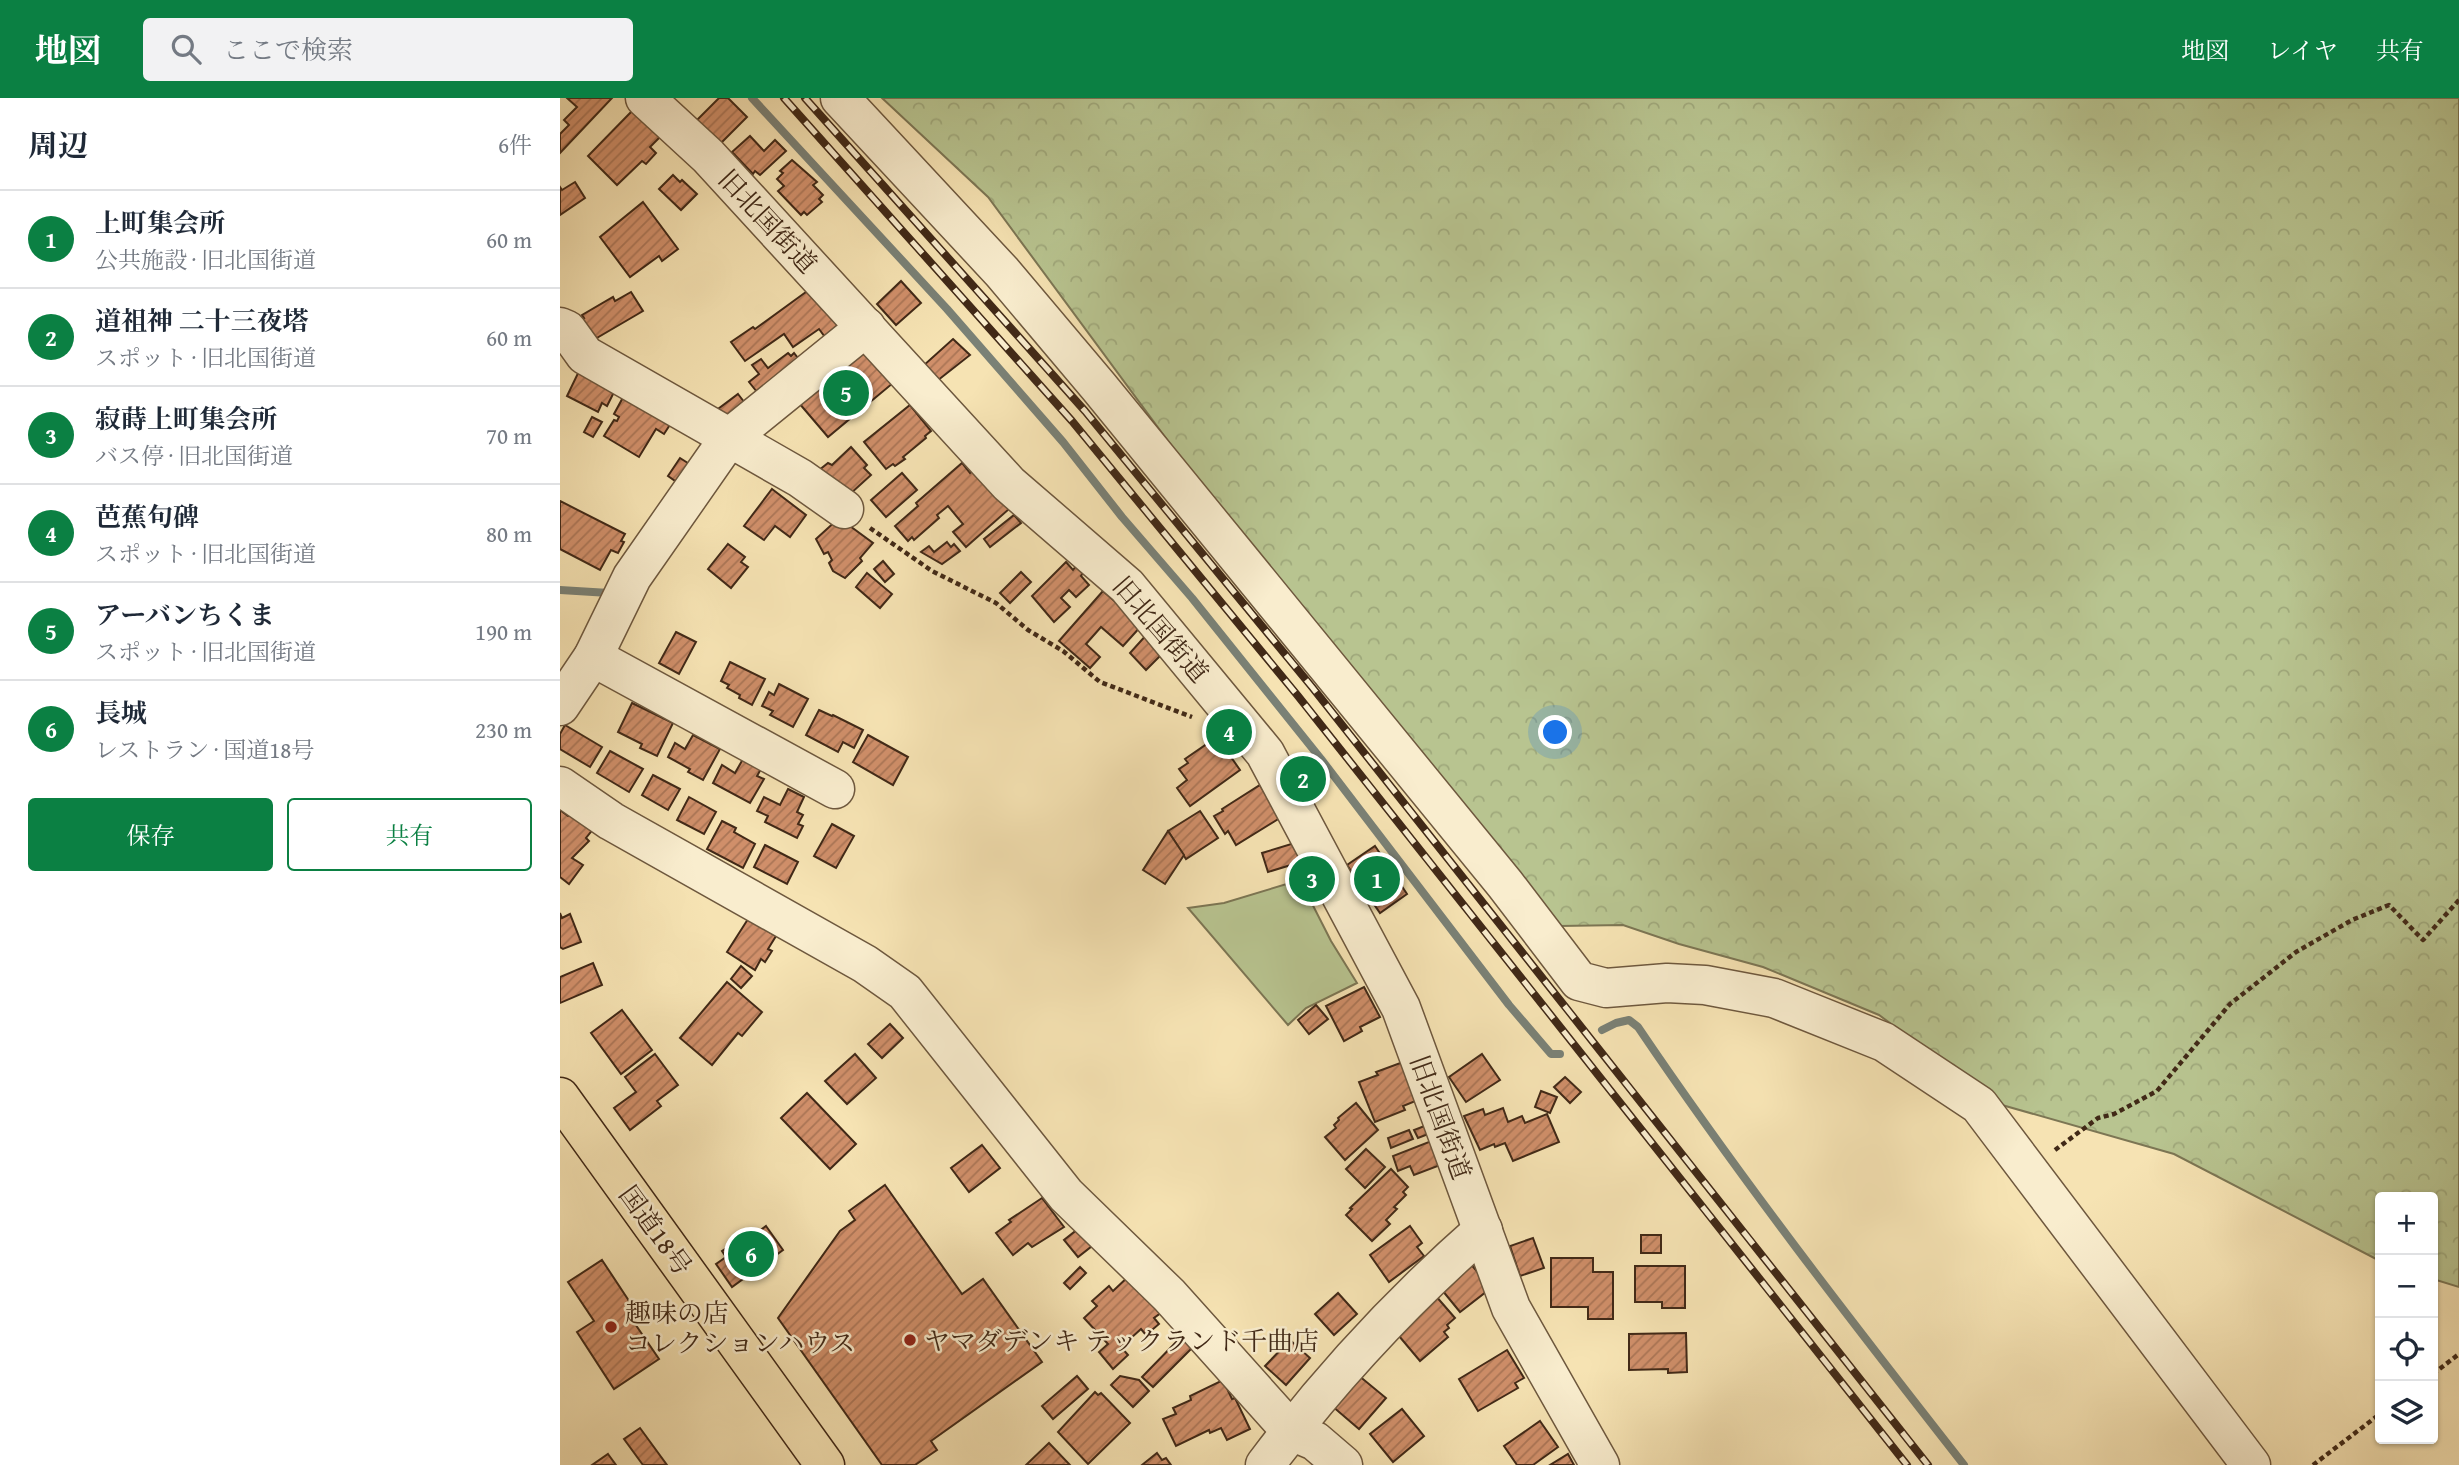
<!DOCTYPE html>
<html lang="ja">
<meta charset="utf-8">
<style>
:root{--surface:#fff;--page:#f2f2f3;--text:#1f2937;--muted:#747a83;--line:#e0e1e3;--accent:#0b8043}
body{margin:0;font-family:"Gentium Book Plus","Noto Serif JP",serif;background:var(--page);color:var(--text)}
.controls{position:absolute;right:21px;bottom:21px;display:grid;overflow:hidden;border-radius:7px;box-shadow:0 2px 5px #0004}
.controls button{width:63px;height:63px;display:grid;place-items:center;padding:0;border:0;border-bottom:2px solid var(--line);background:var(--surface);color:var(--text);font:35px sans-serif}
.you{position:absolute;left:996px;top:635px;width:24px;height:24px;margin:-18px;border:5px solid #fff;border-radius:50%;background:#1a73e8;box-shadow:0 0 0 10px #1a73e833}
.badge{display:grid;place-items:center;width:46px;height:46px;border-radius:50%;background:var(--accent);color:#fff;font-size:23px;font-weight:700}
.pin{position:absolute;translate:-50% -50%;border:4px solid #fff;box-shadow:0 2px 7px #0006}
.list{margin:0;padding:0;list-style:none}
h2{display:flex;justify-content:space-between;align-items:center;height:91px;margin:0;padding:0 28px;font-size:30px}
h2 small{font-size:23px;font-weight:400;color:var(--muted)}
.list li{display:grid;grid-template-columns:46px 1fr auto;gap:21px;align-items:center;box-sizing:border-box;height:98px;padding:0 28px;border-top:2px solid var(--line)}
.list b{display:block;font-size:26px;white-space:nowrap}
.list p{margin:0;font-size:23px;white-space:nowrap;color:var(--muted)}
.list em{font-size:23px;font-style:normal;color:var(--muted)}
.actions{display:flex;gap:14px;padding:21px 28px}
.actions a{flex:1;padding:16px 0;border:2px solid var(--accent);border-radius:7px;text-align:center;font-size:24px;color:var(--accent)}
.actions .main{background:var(--accent);color:#fff}
.icon{flex:none;width:38px;height:38px;fill:none;stroke:currentColor;stroke-width:2;stroke-linecap:round;stroke-linejoin:round}
.map{position:relative;flex:none;width:1899px;height:1367px;overflow:hidden}
header{display:flex;align-items:center;gap:42px;box-sizing:border-box;height:98px;padding:0 35px;background:var(--accent);color:#fff}
header strong{font-size:33px}
nav{display:flex;gap:38px;margin-inline-start:auto;font-size:24px}
.search{width:490px;height:63px;background:var(--page);display:flex;align-items:center;gap:18px;box-sizing:border-box;padding:0 24px;border-radius:7px;color:var(--muted);font-size:26px}
main{display:flex}
aside{flex:1;background:var(--surface)}
.map>svg:first-child{display:block}
.forest{fill:url(#forest-crowns);stroke:#7c7654;stroke-width:2}
.green{fill:#b8c490;stroke:#7c7654;stroke-width:2}
.lines{fill:none;stroke-linecap:round;stroke-linejoin:round}
.stream{stroke:#7a8176;stroke-width:8}
.building{fill:url(#building-hatch);stroke:#412917;stroke-width:2}
.minor-casing{stroke:#6e583e;stroke-width:41}
.highway-casing{stroke:#412917;stroke-width:41}
.path{stroke:#412917;stroke-width:4.5;stroke-dasharray:5 3.5;stroke-linecap:butt}
.minor{stroke:#f9edce;stroke-width:38}
.highway{stroke:#f6e3b3;stroke-width:38}
.rail-casing{stroke:#412917;stroke-width:8}
.rail{stroke:#f9edce;stroke-width:5;stroke-dasharray:16;stroke-linecap:butt}
.poi-dot{fill:#8f2418;stroke:#f9edce;stroke-width:2.5}
.labels{text-anchor:middle;dominant-baseline:central;stroke-width:5;stroke-linejoin:round;paint-order:stroke}
.street-label{font-size:26px;fill:#412917;stroke:#f9edce}
.poi-label{font-size:26px;fill:#412917;stroke:#f9edce;text-anchor:start}
</style>
<header>
<strong>地図</strong>
<div class="search"><svg class="icon" aria-label="search" viewBox="0 0 24 24"><circle cx="10" cy="10" r="6"/><path d="M15 15l6 6"/></svg>ここで検索</div>
<nav><a>地図</a><a>レイヤ</a><a>共有</a></nav>
</header>
<main>
<aside>
<h2>周辺<small>6件</small></h2>
<ul class="list">
<li><span class="badge">1</span><div><b>上町集会所</b><p>公共施設 · 旧北国街道</p></div><em>60 m</em></li>
<li><span class="badge">2</span><div><b>道祖神 二十三夜塔</b><p>スポット · 旧北国街道</p></div><em>60 m</em></li>
<li><span class="badge">3</span><div><b>寂蒔上町集会所</b><p>バス停 · 旧北国街道</p></div><em>70 m</em></li>
<li><span class="badge">4</span><div><b>芭蕉句碑</b><p>スポット · 旧北国街道</p></div><em>80 m</em></li>
<li><span class="badge">5</span><div><b>アーバンちくま</b><p>スポット · 旧北国街道</p></div><em>190 m</em></li>
<li><span class="badge">6</span><div><b>長城</b><p>レストラン · 国道18号</p></div><em>230 m</em></li>
</ul>
<div class="actions"><a class="main">保存</a><a>共有</a></div>
</aside>
<div class="map">
<svg width="1899" height="1367" viewBox="0 0 1899 1367">
<defs>
<pattern id="forest-crowns" width="20" height="18" patternUnits="userSpaceOnUse" patternTransform="scale(1.75)"><rect width="20" height="18" fill="#b8c490"/><path d="M2 6a3 3 0 1 1 6 0M12 15a3 3 0 1 1 6 0" fill="none" stroke="#9fa87b"/></pattern>
<pattern id="building-hatch" width="6" height="6" patternUnits="userSpaceOnUse" patternTransform="scale(1.75)"><rect width="6" height="6" fill="#d08f6a"/><path d="M-1 1l2-2M0 6l6-6M5 7l2-2" fill="none" stroke="#aa7556"/></pattern>
</defs>
<rect width="100%" height="100%" fill="#f6e3b3"/>
<filter id="stains"><feTurbulence type="fractalNoise" baseFrequency=".00286" numOctaves="4"/><feColorMatrix values="0 0 0 0 .2 0 0 0 0 .09 0 0 0 0 .02 0 0 0 .5 -.17"/></filter>
<radialGradient id="worn" r=".72"><stop offset=".6" stop-color="#630" stop-opacity="0"/><stop offset="1" stop-color="#630" stop-opacity=".3"/></radialGradient>
<polygon class="forest" points="322,0 1899,0 1899,1189 1873,1181 1873,1099 1820,1099 1820,1163 1614,1056 1442,1007 1319,917 1203,869 1119,846 1063,827 1000,828 664,419 428,99"/>
<polygon class="green" points="740,782 771,843 797,885 746,910 728,927 628,810 664,805"/>
<g class="lines">
<g class="stream">
<polyline points="192,0 387,211 503,344 562,419 632,500 761,661 949,907 991,956 1000,956"/>
<polyline points="0,492 49,495"/>
<path d="M1042 932 1056 925 1069 922 1078 929C1180 1080 1292 1224 1404 1367"/>
</g>
</g>
<g class="building">
<polygon points="7,0 52,0 0,55 0,36 9,27 4,22 17,9"/>
<polygon points="159,0 168,0 187,19 158,48 134,25"/>
<polygon points="73,12 100,39 90,49 96,55 86,66 82,63 57,87 28,58"/>
<polygon points="190,38 204,53 215,42 226,53 200,77 195,73 193,76 172,54"/>
<polygon points="232,62 257,84 253,87 263,97 259,101 262,104 247,117 244,114 241,117 218,93 224,88 217,81 223,75 220,73"/>
<polygon points="113,77 120,84 122,82 137,96 121,112 99,91"/>
<polygon points="15,84 25,100 0,117 0,89 2,92"/>
<polygon points="83,104 118,151 102,163 99,158 70,179 40,139"/>
<polygon points="341,183 361,205 336,227 317,206"/>
<polygon points="250,191 280,228 265,239 259,231 233,249 224,236 185,263 171,244 193,229 195,231"/>
<polygon points="71,194 83,213 35,241 19,222 24,220 22,217 53,199 55,203"/>
<polygon points="393,241 410,257 377,283 363,268"/>
<polygon points="304,251 333,285 268,339 239,305"/>
<polygon points="228,255 231,258 234,255 241,264 197,294 189,284 199,276 192,267 201,261 208,270"/>
<polygon points="21,269 55,292 47,308 42,305 38,314 7,298"/>
<polygon points="66,294 113,322 104,336 96,331 79,359 44,338 54,322 57,323 59,319 54,316"/>
<polygon points="178,296 188,309 163,318 158,311"/>
<polygon points="350,307 371,333 365,338 366,340 343,359 345,361 335,368 333,366 326,371 304,344"/>
<polygon points="32,319 42,324 33,339 24,334"/>
<polygon points="291,349 307,367 304,370 311,377 289,397 258,373 268,365 272,367"/>
<polygon points="120,360 134,369 121,387 108,378"/>
<polygon points="402,365 410,375 414,371 449,411 406,449 393,434 403,426 388,408 377,417 379,420 354,442 352,439 348,443 335,428 358,408 356,405"/>
<polygon points="342,375 357,392 326,419 311,402"/>
<polygon points="212,391 246,417 230,439 215,428 204,442 184,428"/>
<polygon points="0,403 65,436 61,443 64,444 58,455 51,452 40,472 0,451"/>
<polygon points="454,417 461,425 430,449 424,441"/>
<polygon points="279,420 313,445 300,460 302,463 285,480 273,473 269,465 272,462 268,454 264,456 256,441"/>
<polygon points="387,444 391,449 394,446 400,453 382,466 361,454 369,448 374,454"/>
<polygon points="168,446 185,459 181,464 188,469 171,490 148,471"/>
<polygon points="323,463 334,476 325,484 314,471"/>
<polygon points="506,464 513,472 516,468 523,475 521,478 529,487 516,499 509,492 501,500 510,509 494,524 472,498"/>
<polygon points="461,474 471,484 450,505 440,495"/>
<polygon points="307,475 332,496 320,510 296,489"/>
<polygon points="543,493 582,527 563,548 541,529 526,546 540,559 530,570 499,543"/>
<polygon points="116,534 136,544 119,576 99,565"/>
<polygon points="588,535 605,553 586,572 570,555"/>
<polygon points="170,564 205,581 192,607 179,600 180,597 167,590 169,587 161,583"/>
<polygon points="219,586 248,601 233,629 210,617 213,613 202,608 209,594 214,597"/>
<polygon points="72,605 113,625 97,658 80,650 82,646 58,634"/>
<polygon points="259,612 272,618 273,617 303,632 294,650 283,644 278,654 246,637"/>
<polygon points="5,627 42,649 30,669 0,651 0,636"/>
<polygon points="133,637 160,651 143,682 128,674 130,671 108,659 115,645 125,651"/>
<polygon points="308,637 348,659 333,687 293,664"/>
<polygon points="657,639 680,672 630,708 617,690 627,682 619,671 628,665 625,661"/>
<polygon points="50,653 83,671 69,694 37,675"/>
<polygon points="183,661 201,671 197,678 204,681 190,705 153,685 162,667 175,675"/>
<polygon points="93,677 120,691 108,712 82,697"/>
<polygon points="700,687 720,720 676,747 668,733 665,736 654,718 663,713 662,711"/>
<polygon points="228,691 244,699 237,714 243,717 238,726 243,728 237,740 205,724 208,718 197,713 204,699 220,707"/>
<polygon points="129,699 156,714 144,736 117,722"/>
<polygon points="0,712 8,718 12,714 34,730 26,740 29,743 12,760 23,767 9,786 0,779"/>
<polygon points="640,713 658,740 626,761 608,733"/>
<polygon points="162,723 176,730 174,734 195,746 183,770 147,751"/>
<polygon points="272,726 294,738 276,770 254,758"/>
<polygon points="608,733 624,757 605,786 583,772"/>
<polygon points="738,744 744,763 708,774 702,755"/>
<polygon points="205,747 238,764 227,786 194,769"/>
<polygon points="815,748 847,796 820,815 787,767"/>
<polygon points="0,815 2,820 10,816 21,844 3,851 0,849"/>
<polygon points="188,821 216,838 208,851 212,853 205,864 201,861 195,872 167,854"/>
<polygon points="33,865 42,887 0,905 0,879"/>
<polygon points="181,868 192,878 181,890 171,881"/>
<polygon points="167,884 202,914 182,938 178,935 152,967 120,940"/>
<polygon points="804,889 820,919 800,929 802,933 784,943 766,908"/>
<polygon points="756,907 768,921 749,936 738,922"/>
<polygon points="62,912 92,952 61,976 31,935"/>
<polygon points="330,926 343,940 322,960 308,946"/>
<polygon points="95,956 118,987 97,1003 101,1008 70,1032 54,1010 76,994 65,979"/>
<polygon points="295,956 316,980 287,1006 265,983"/>
<polygon points="922,956 940,982 906,1004 889,979"/>
<polygon points="843,964 858,1002 843,1008 845,1012 815,1024 799,984 818,977 816,974"/>
<polygon points="1005,979 1021,994 1010,1005 994,989"/>
<polygon points="981,993 997,999 990,1015 975,1009"/>
<polygon points="247,995 296,1046 270,1071 221,1020"/>
<polygon points="796,1005 818,1032 785,1062 765,1039 776,1030 774,1027 779,1022 778,1020"/>
<polygon points="943,1010 948,1024 962,1018 965,1025 987,1016 999,1044 953,1063 945,1045 935,1049 934,1046 920,1052 904,1018 923,1011 925,1017"/>
<polygon points="867,1027 871,1035 858,1040 854,1032"/>
<polygon points="849,1032 853,1041 831,1050 828,1040"/>
<polygon points="874,1042 883,1066 854,1077 850,1068 838,1073 833,1058"/>
<polygon points="422,1047 440,1070 409,1094 391,1070"/>
<polygon points="806,1051 825,1069 805,1090 786,1071"/>
<polygon points="831,1071 848,1089 843,1094 846,1097 834,1109 837,1111 826,1122 830,1126 812,1143 786,1117 792,1111 790,1110"/>
<polygon points="325,1087 402,1196 423,1181 482,1264 371,1343 377,1352 355,1367 322,1367 218,1220 280,1133 295,1122 289,1113"/>
<polygon points="482,1100 504,1129 472,1149 468,1145 453,1157 436,1135 451,1124 449,1122"/>
<polygon points="206,1128 223,1152 172,1189 156,1166 166,1159 162,1153 174,1145 177,1149"/>
<polygon points="850,1128 862,1145 857,1149 864,1158 829,1184 810,1157"/>
<polygon points="518,1131 532,1148 518,1159 504,1142"/>
<rect x="1081" y="1137" width="20" height="18"/>
<polygon points="973,1140 984,1170 960,1178 950,1148"/>
<polygon points="991,1160 1033,1160 1033,1174 1053,1174 1053,1221 1028,1221 1028,1209 991,1209"/>
<polygon points="42,1162 77,1215 71,1220 99,1261 54,1291 17,1234 34,1223 8,1184"/>
<polygon points="909,1164 931,1190 900,1214 882,1192"/>
<polygon points="1075,1168 1125,1168 1125,1210 1102,1210 1102,1204 1075,1204"/>
<polygon points="520,1169 526,1175 510,1191 504,1185"/>
<polygon points="570,1177 602,1214 594,1220 599,1226 586,1237 581,1231 561,1249 568,1257 553,1271 539,1254 548,1246 524,1220 537,1208 532,1203 549,1188 553,1193"/>
<polygon points="778,1195 797,1216 774,1237 755,1216"/>
<polygon points="875,1197 895,1220 887,1227 889,1230 884,1234 888,1239 860,1263 834,1232"/>
<polygon points="1126,1235 1127,1274 1108,1275 1108,1271 1069,1272 1069,1236"/>
<polygon points="624,1236 635,1247 593,1289 582,1279"/>
<polygon points="730,1242 750,1260 726,1287 705,1268"/>
<polygon points="947,1252 964,1280 955,1285 958,1290 918,1313 899,1281"/>
<polygon points="798,1277 826,1300 799,1331 772,1308"/>
<polygon points="517,1278 528,1291 493,1321 482,1308"/>
<polygon points="560,1278 579,1282 589,1293 573,1309 551,1287"/>
<polygon points="663,1282 672,1301 675,1300 690,1331 667,1342 661,1330 650,1335 649,1332 616,1348 603,1321 616,1316 613,1310 631,1302 630,1298"/>
<polygon points="535,1294 538,1297 541,1295 570,1325 528,1366 498,1334"/>
<polygon points="842,1311 864,1338 833,1364 810,1336"/>
<polygon points="980,1323 998,1349 973,1367 957,1367 944,1348"/>
<polygon points="80,1330 107,1367 83,1367 64,1341"/>
<polygon points="489,1345 510,1367 466,1367"/>
<polygon points="597,1355 602,1362 606,1360 611,1367 582,1367"/>
<polygon points="48,1356 56,1367 32,1367"/>
<polygon points="1008,1356 1014,1367 990,1367"/>
</g>
<g class="lines">
<defs>
<g id="minor">
<polyline points="85,0 148,58 449,386 567,488 705,655 841,910 951,1210 1040,1367"/>
<polyline points="280,0 442,174 539,289 945,786 1019,883 1046,890 1107,885 1145,887 1214,900 1324,944 1419,1007 1691,1367"/>
<polyline points="0,229 7,232 25,257 240,380 284,411"/>
<polyline points="33,559 275,691"/>
<polyline points="0,608 33,559 72,479 169,340 306,229"/>
<polyline points="0,688 51,723 305,866 345,894 506,1097 609,1197 731,1333 755,1343 783,1367"/>
<path d="M705 1367C769 1282 843 1202 923 1132"/>
</g>
<polyline id="highway" points="0,999 265,1367"/>
</defs>
<use href="#minor" class="minor-casing"/>
<use href="#highway" class="highway-casing"/>
<g class="path">
<polyline points="310,430 372,473 436,505 468,532 503,553 540,584 632,619"/>
<polyline points="1495,1052 1538,1020 1554,1016 1597,993 1670,906 1736,854 1792,822 1829,807 1863,842 1899,802"/>
<polyline points="1873,1276 1899,1256"/>
<polyline points="1753,1367 1820,1316"/>
</g>
<use href="#minor" class="minor"/>
<use href="#highway" class="highway"/>
<defs>
<g id="rail">
<polyline points="224,0 512,323 738,598 1347,1367"/>
<polyline points="245,0 525,313 752,589 1368,1367"/>
</g>
</defs>
<use href="#rail" class="rail-casing"/>
<use href="#rail" class="rail"/>
</g>
<g class="poi-dot">
<circle cx="51" cy="1229" r="7"/>
<circle cx="350" cy="1242" r="7"/>
</g>
<g class="labels">
<g class="street-label">
<text transform="translate(208 123) rotate(47)">旧北国街道</text>
<text transform="translate(601 531) rotate(49)">旧北国街道</text>
<text transform="translate(881 1019) rotate(70)">旧北国街道</text>
<text transform="translate(96 1132) rotate(54)">国道18号</text>
</g>
<g class="poi-label">
<text x="65" y="1214">趣味の店<tspan x="65" dy="30">コレクションハウス</tspan></text>
<text x="364" y="1242">ヤマダデンキ テックランド千曲店</text>
</g>
</g>
<rect width="100%" height="100%" filter="url(#stains)"/>
<rect width="100%" height="100%" fill="url(#worn)"/>
</svg>
<div class="controls">
<button>+</button>
<button>−</button>
<button><svg class="icon" aria-label="locate" viewBox="0 0 24 24"><circle cx="12" cy="12" r="6"/><path d="M12 2v4M12 18v4M2 12h4M18 12h4"/></svg></button>
<button><svg class="icon" aria-label="layers" viewBox="0 0 24 24"><path d="M12 4l9 5-9 5-9-5zM3 14l9 5 9-5"/></svg></button>
</div>
<div class="you"></div>
<div class="pin badge" style="left:817px;top:781px">1</div>
<div class="pin badge" style="left:743px;top:681px">2</div>
<div class="pin badge" style="left:752px;top:781px">3</div>
<div class="pin badge" style="left:669px;top:634px">4</div>
<div class="pin badge" style="left:286px;top:295px">5</div>
<div class="pin badge" style="left:191px;top:1156px">6</div>
</div>
</main>
